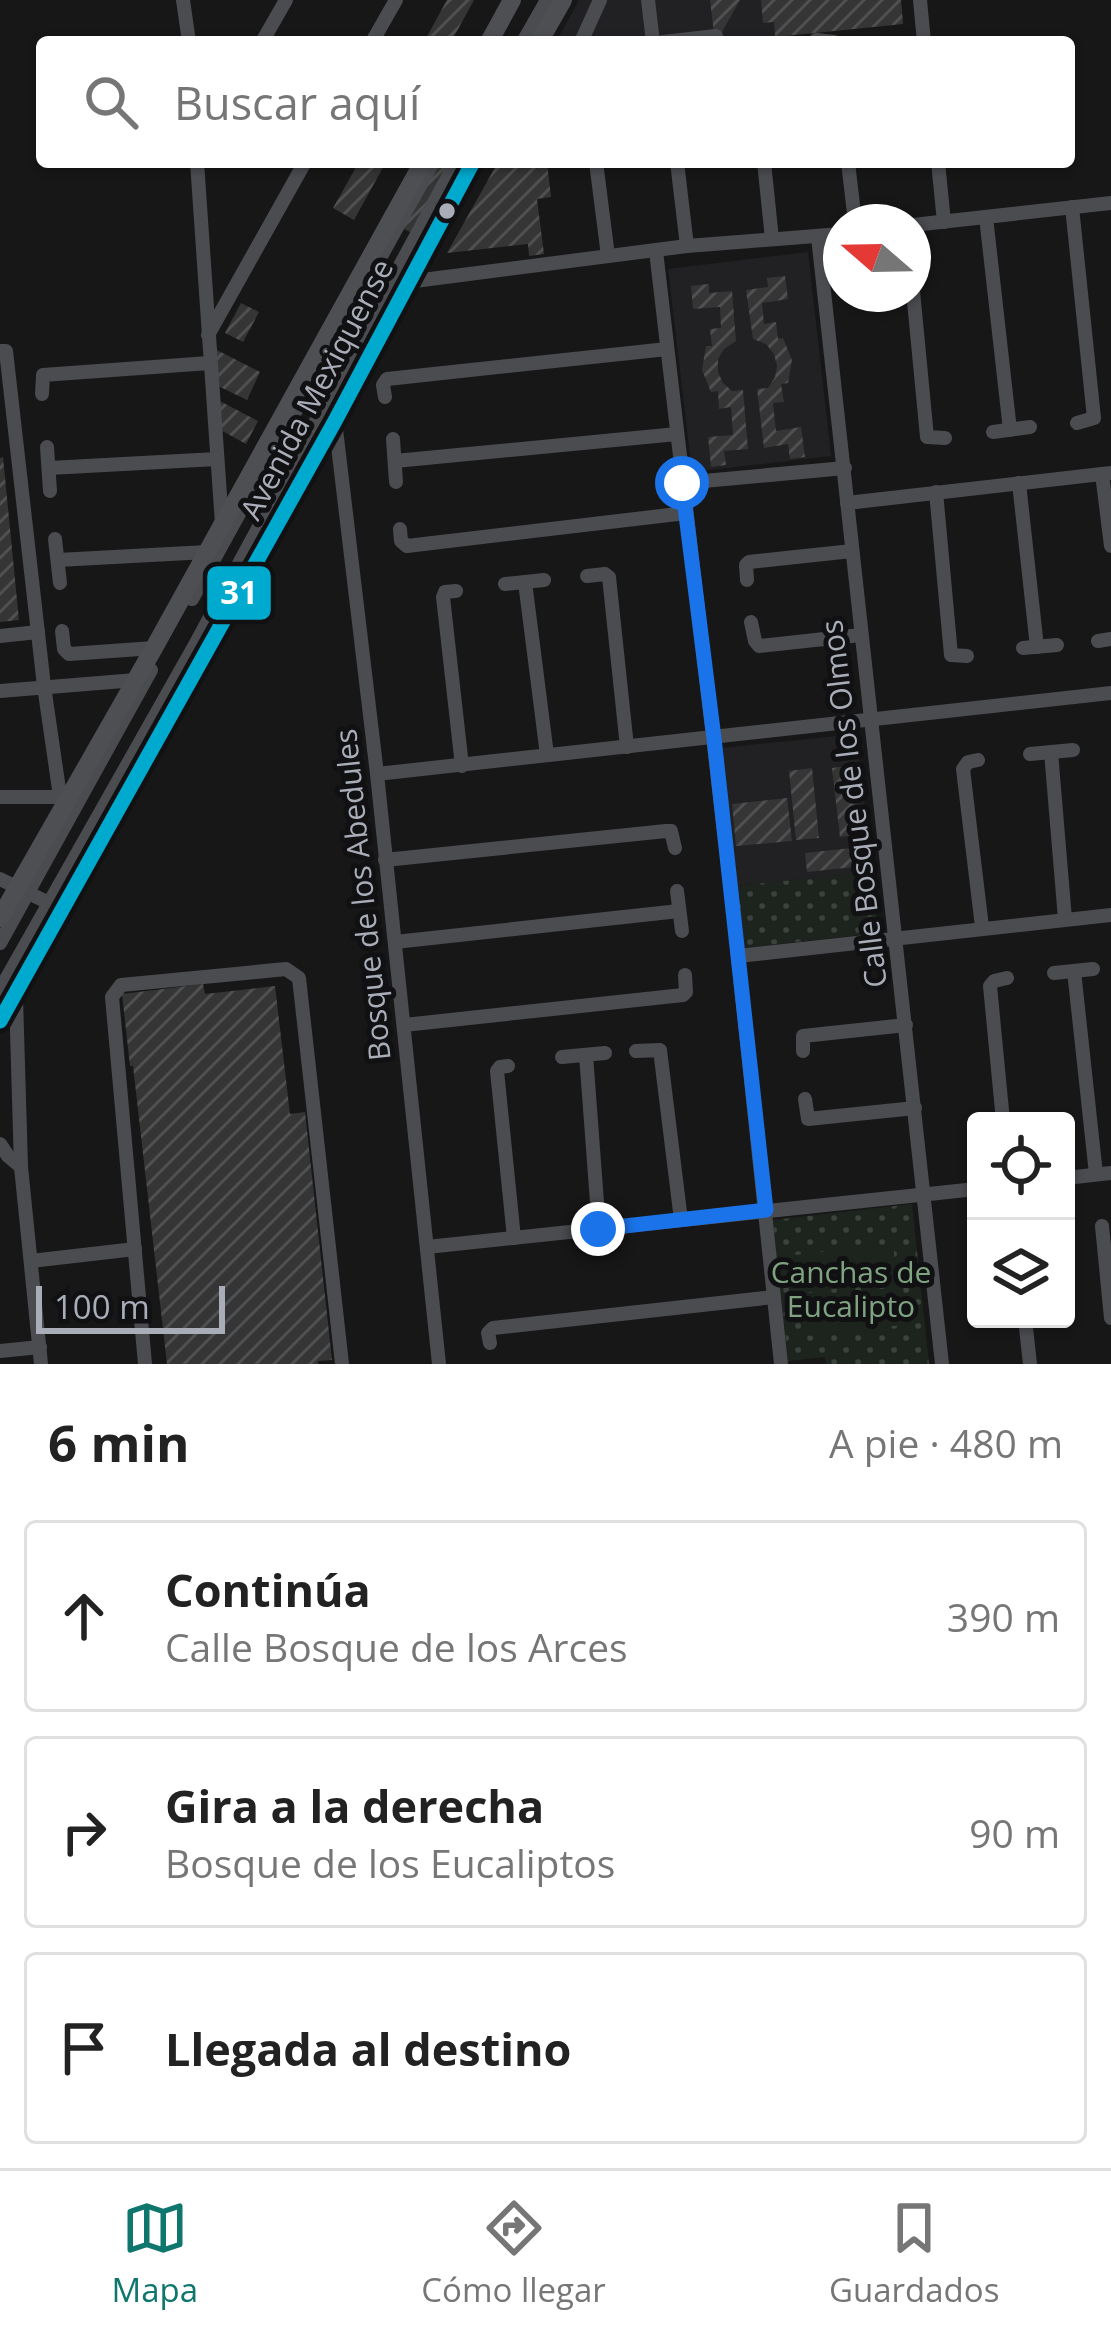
<!DOCTYPE html>
<html lang="es">
<meta charset="utf-8">
<style>
:root{--surface:#fff;--page:#f6f6f6;--text:#222;--muted:#767676;--line:#e0e0e0;--accent:#0f766e}
body{margin:0;font-family:"Open Sans",sans-serif;background:var(--page);color:var(--text)}
.controls{position:absolute;right:36px;bottom:36px;display:grid;overflow:hidden;border-radius:12px;box-shadow:0 3px 9px #0004}
.controls button{width:108px;height:108px;display:grid;place-items:center;padding:0;border:0;border-bottom:3px solid var(--line);background:var(--surface);color:var(--text);font:60px sans-serif}
.compass{position:absolute;left:823px;top:204px;width:108px;height:108px;border-radius:50%;background:var(--surface);box-shadow:0 3px 9px #0004;rotate:290deg}
.scale{position:absolute;left:36px;bottom:30px;width:189px;box-sizing:border-box;padding-left:12px;border:6px solid #a8adb8;border-top:0;font-size:33px;line-height:42px;white-space:nowrap;color:#a8adb8;-webkit-text-stroke:9px #111113;paint-order:stroke}
.stop{position:absolute;width:36px;height:36px;margin:-27px;border:9px solid #1a73e8;border-radius:50%;background:#fff}
.stop.end{background:#1a73e8;border-color:#fff;box-shadow:0 3px 12px #0008}
.list{margin:0;padding:0;list-style:none}
h2{display:flex;justify-content:space-between;align-items:center;height:156px;margin:0;padding:0 48px;font-size:51px}
h2 small{font-size:39px;font-weight:400;color:var(--muted)}
.list li{display:grid;grid-template-columns:78px 1fr auto;gap:36px;align-items:center;box-sizing:border-box;height:192px;margin:0 24px 24px;padding:0 24px;border:3px solid var(--line);border-radius:12px}
.list b{display:block;font-size:45px;white-space:nowrap}
.list p{margin:0;font-size:39px;white-space:nowrap;color:var(--muted)}
.list em{font-size:39px;font-style:normal;color:var(--muted)}
.icon{flex:none;width:66px;height:66px;fill:none;stroke:currentColor;stroke-width:2;stroke-linecap:round;stroke-linejoin:round}
.map{position:relative;flex:none;width:1111px;height:1364px;overflow:hidden}
.search{position:absolute;background:var(--surface);box-shadow:0 3px 9px #0004;left:36px;right:36px;top:36px;height:132px;display:flex;align-items:center;gap:30px;box-sizing:border-box;padding:0 42px;border-radius:12px;color:var(--muted);font-size:45px}
.sheet{height:804px;background:var(--surface)}
nav{display:flex;justify-content:space-around;align-items:center;box-sizing:border-box;height:168px;border-top:3px solid var(--line);background:var(--surface);font-size:33px;color:var(--muted)}
nav a{display:grid;justify-items:center;gap:6px}
nav .on{color:var(--accent)}
.map>svg:first-child{display:block}
.built{fill:#212123}
.green{fill:url(#green-dots)}
.pitch{fill:#1d241e}
.building{fill:url(#building-hatch)}
.lines{fill:none;stroke-linecap:round;stroke-linejoin:round}
.minor{stroke:#4b4c50;stroke-width:14}
.major{stroke:#4d4f52;stroke-width:18}
.bus-1-casing{stroke:#111113;stroke-width:24}
.bus-1{stroke:#00a9ce;stroke-width:15}
.route{stroke:#1a73e8;stroke-width:15}
.bus-dot{fill:#a8adb8;stroke:#111113;stroke-width:4.5}
.labels{text-anchor:middle;dominant-baseline:central;stroke-width:10;stroke-linejoin:round;paint-order:stroke}
.street-label{font-size:30px;fill:#a8adb8;stroke:#111113}
.park-label{font-size:30px;fill:#7fa381;stroke:#111113}
.line-badge{stroke:#111113;stroke-width:4.5}
.badge-label{font-size:33px;text-anchor:middle;font-weight:bold;fill:#fff}
</style>
<div class="map">
<svg width="1111" height="1364" viewBox="0 0 1111 1364">
<defs>
<pattern id="green-dots" width="8" height="8" patternUnits="userSpaceOnUse" patternTransform="scale(3)"><rect width="8" height="8" fill="#1d241e"/><path d="M2 2h.1M6 6h.1" fill="none" stroke="#3b413d" stroke-width="1.8" stroke-linecap="round"/></pattern>
<pattern id="building-hatch" width="6" height="6" patternUnits="userSpaceOnUse" patternTransform="scale(3)"><rect width="6" height="6" fill="#353536"/><path d="M-1 1l2-2M0 6l6-6M5 7l2-2" fill="none" stroke="#4f5051"/></pattern>
</defs>
<rect width="100%" height="100%" fill="#171717"/>
<g class="built">
<polygon points="579,0 901,0 903,24 727,42 556,42"/>
<polygon points="808,252 831,456 692,472 668,269"/>
<polygon points="857,734 872,872 735,886 721,748"/>
</g>
<g class="green">
<polygon points="872,872 878,933 742,948 735,886"/>
<polygon points="912,1204 929,1364 826,1364 825,1357 788,1361 773,1220"/>
</g>
<g class="pitch">
<polygon points="893,1244 897,1282 799,1293 795,1255"/>
<polygon points="898,1287 902,1325 805,1336 801,1298"/>
</g>
<g class="building">
<polygon points="447,0 474,0 451,42 424,42"/>
<polygon points="710,0 740,0 722,32 714,33"/>
<polygon points="761,0 901,0 903,24 775,37 774,22 763,23"/>
<polygon points="359,162 386,162 354,220 333,208"/>
<polygon points="435,162 449,170 414,234 400,227"/>
<polygon points="498,162 547,162 551,197 537,199 544,254 529,256 528,244 447,253"/>
<polygon points="785,276 788,299 762,303 764,324 776,322 778,339 783,338 792,360 788,383 781,384 784,402 773,403 776,431 801,427 805,457 790,459 788,444 764,448 757,389 768,388 775,377 777,366 774,354 766,344 753,339 746,290 768,287 767,278"/>
<polygon points="709,284 709,293 732,291 736,341 724,349 718,359 718,372 723,383 732,391 743,390 748,449 724,451 726,465 711,467 708,437 733,435 731,407 719,409 718,391 711,392 702,370 706,346 712,346 710,329 721,328 720,307 693,309 691,286"/>
<polygon points="241,303 259,312 243,342 225,333"/>
<polygon points="213,348 260,372 247,400 214,384"/>
<polygon points="216,399 258,421 246,444 217,428"/>
<polygon points="3,457 19,620 0,622 0,458"/>
<polygon points="854,765 862,834 840,837 832,768"/>
<polygon points="812,768 819,838 796,840 789,771"/>
<polygon points="787,798 792,841 736,846 732,804"/>
<polygon points="861,847 863,866 807,872 805,853"/>
<polygon points="203,984 205,994 275,986 290,1114 305,1112 332,1360 318,1361 318,1364 167,1364 133,1066 130,1066 122,994"/>
</g>
<g class="lines">
<g class="minor">
<polyline points="183,0 189,42"/>
<polyline points="648,0 653,42"/>
<polyline points="920,0 924,42"/>
<polyline points="816,40 834,42"/>
<polyline points="262,42 286,0"/>
<polyline points="372,42 396,0"/>
<polyline points="523,42 547,0"/>
<polyline points="581,42 600,0"/>
<polyline points="663,42 716,36"/>
<polyline points="197,162 222,524"/>
<polyline points="596,162 608,256"/>
<polyline points="677,162 687,246"/>
<polyline points="764,162 772,239"/>
<polyline points="848,162 855,222"/>
<polyline points="938,162 944,222"/>
<polyline points="1072,207 1094,418 1077,423"/>
<polyline points="986,217 1010,430"/>
<polyline points="913,225 1111,203"/>
<polyline points="818,237 942,1364"/>
<polyline points="656,251 731,891 781,1364"/>
<polyline points="407,282 687,246 841,234"/>
<polyline points="913,291 927,437 945,438"/>
<polyline points="208,335 305,162"/>
<polyline points="0,351 6,351 44,686 60,796"/>
<polyline points="42,394 43,375 209,363"/>
<polyline points="385,397 383,385 387,379 667,349"/>
<polyline points="335,421 377,774 439,1364"/>
<polyline points="993,432 1030,427"/>
<polyline points="393,439 396,482"/>
<polyline points="47,447 50,491"/>
<polyline points="395,461 677,434"/>
<polyline points="49,468 217,459"/>
<polyline points="1102,474 1111,546"/>
<polyline points="682,483 845,468"/>
<polyline points="1019,483 1037,647"/>
<polyline points="936,492 951,655 967,656"/>
<polyline points="847,503 1111,473"/>
<polyline points="400,529 401,541 407,546 686,513"/>
<polyline points="55,539 60,583"/>
<polyline points="58,560 207,552"/>
<polyline points="587,576 605,574 609,577 627,747"/>
<polyline points="747,580 746,565 749,562 852,551"/>
<polyline points="525,582 547,755"/>
<polyline points="505,584 544,580"/>
<polyline points="456,591 445,592 443,597 462,766"/>
<polyline points="192,599 433,162"/>
<polyline points="751,622 755,641 759,646 861,635"/>
<polyline points="62,631 64,649 69,654 154,648"/>
<polyline points="0,636 38,632"/>
<polyline points="1098,641 1111,639"/>
<polyline points="1023,648 1057,645"/>
<polyline points="0,691 136,680"/>
<polyline points="1051,752 1065,919"/>
<polyline points="1030,754 1073,750"/>
<polyline points="978,760 968,762 963,769 982,927"/>
<polyline points="377,774 1111,693"/>
<polyline points="0,797 63,797"/>
<polyline points="385,860 666,831 671,831 675,848"/>
<polyline points="0,879 55,906"/>
<polyline points="677,891 682,931"/>
<polyline points="395,942 679,911"/>
<polyline points="0,943 151,670"/>
<polyline points="738,956 1111,915"/>
<polyline points="1074,971 1096,1174"/>
<polyline points="1054,973 1093,969"/>
<polyline points="0,990 195,645 456,162"/>
<polyline points="16,997 21,1167 41,1364"/>
<polyline points="404,1025 683,995 686,992 685,975"/>
<polyline points="636,1051 660,1050 681,1220"/>
<polyline points="803,1051 803,1036 906,1025"/>
<polyline points="586,1055 599,1229"/>
<polyline points="562,1057 605,1053"/>
<polyline points="508,1066 500,1067 497,1071 514,1238"/>
<polyline points="805,1099 808,1119 915,1108"/>
<polyline points="1003,1121 990,986 994,981 1007,978"/>
<polyline points="0,1144 8,1156 21,1167"/>
<polyline points="1066,1178 1111,1173"/>
<polyline points="1102,1226 1111,1318"/>
<polyline points="427,1247 976,1189"/>
<polyline points="31,1261 135,1249"/>
<polyline points="1025,1319 1030,1364"/>
<polyline points="490,1343 488,1333 493,1328 774,1297"/>
<polyline points="0,1351 40,1347"/>
<polyline points="145,1364 112,997 121,985 286,969 299,978 342,1364"/>
</g>
<g class="major">
<polyline points="489,42 512,0"/>
<polyline points="539,42 563,0"/>
<polyline points="0,918 154,648 423,162"/>
<polyline points="0,1021 335,421 473,162"/>
</g>
<defs>
<polyline id="bus-1" points="0,1021 335,421 473,162"/>
</defs>
<use href="#bus-1" class="bus-1-casing"/>
<use href="#bus-1" class="bus-1"/>
</g>
<g class="lines">
<polyline class="route" points="598,1229 766,1210 714,738 682,483"/>
</g>
<circle class="bus-dot" cx="447" cy="211" r="10"/>
<g class="labels">
<g class="street-label">
<text transform="translate(316 389) rotate(-62)">Avenida Mexiquense</text>
<text transform="translate(853 804) rotate(-97)">Calle Bosque de los Olmos</text>
<text transform="translate(362 895) rotate(-96)">Bosque de los Abedules</text>
</g>
<g class="park-label">
<text x="851" y="1271">Canchas de<tspan x="851" dy="34">Eucalipto</tspan></text>
</g>
</g>
<rect class="line-badge" x="205" y="564" width="68" height="58" rx="12" fill="#00a9ce"/>
<g class="badge-label">
<text x="239" y="604">31</text>
</g>
</svg>
<div class="controls">
<button><svg class="icon" aria-label="locate" viewBox="0 0 24 24"><circle cx="12" cy="12" r="6"/><path d="M12 2v4M12 18v4M2 12h4M18 12h4"/></svg></button>
<button><svg class="icon" aria-label="layers" viewBox="0 0 24 24"><path d="M12 4l9 5-9 5-9-5zM3 14l9 5 9-5"/></svg></button>
</div>
<svg class="compass" viewBox="-18 -18 36 36"><path d="M0-13l5 13h-10z" fill="#e53935"/><path d="M0 13l5-13h-10z" fill="#767676"/></svg>
<div class="scale">100 m</div>
<div class="stop" style="left:682px;top:483px"></div>
<div class="stop end" style="left:598px;top:1229px"></div>
<div class="search"><svg class="icon" aria-label="search" viewBox="0 0 24 24"><circle cx="10" cy="10" r="6"/><path d="M15 15l6 6"/></svg>Buscar aquí</div>
</div>
<section class="sheet">
<h2>6 min<small>A pie · 480 m</small></h2>
<ul class="list">
<li><svg class="icon" aria-label="ahead" viewBox="0 0 24 24"><path d="M12 20V5M6 11l6-6 6 6"/></svg><div><b>Continúa</b><p>Calle Bosque de los Arces</p></div><em>390 m</em></li>
<li><svg class="icon" aria-label="right" viewBox="0 0 24 24"><path d="M7 20v-9h11M14 6l5 5-5 5"/></svg><div><b>Gira a la derecha</b><p>Bosque de los Eucaliptos</p></div><em>90 m</em></li>
<li><svg class="icon" aria-label="arrive" viewBox="0 0 24 24"><path d="M6 21V4h12l-3 4 3 4H6"/></svg><div><b>Llegada al destino</b></div></li>
</ul>
</section>
<nav>
<a class="on"><svg class="icon" aria-label="map" viewBox="0 0 24 24"><path d="M3 6l6-2 6 2 6-2v14l-6 2-6-2-6 2zM9 4v14M15 6v14"/></svg>Mapa</a>
<a><svg class="icon" aria-label="directions" viewBox="0 0 24 24"><path d="M12 3l9 9-9 9-9-9zM9 14v-3h6M13 9l2 2-2 2"/></svg>Cómo llegar</a>
<a><svg class="icon" aria-label="saved" viewBox="0 0 24 24"><path d="M7 4h10v16l-5-4-5 4z"/></svg>Guardados</a>
</nav>
